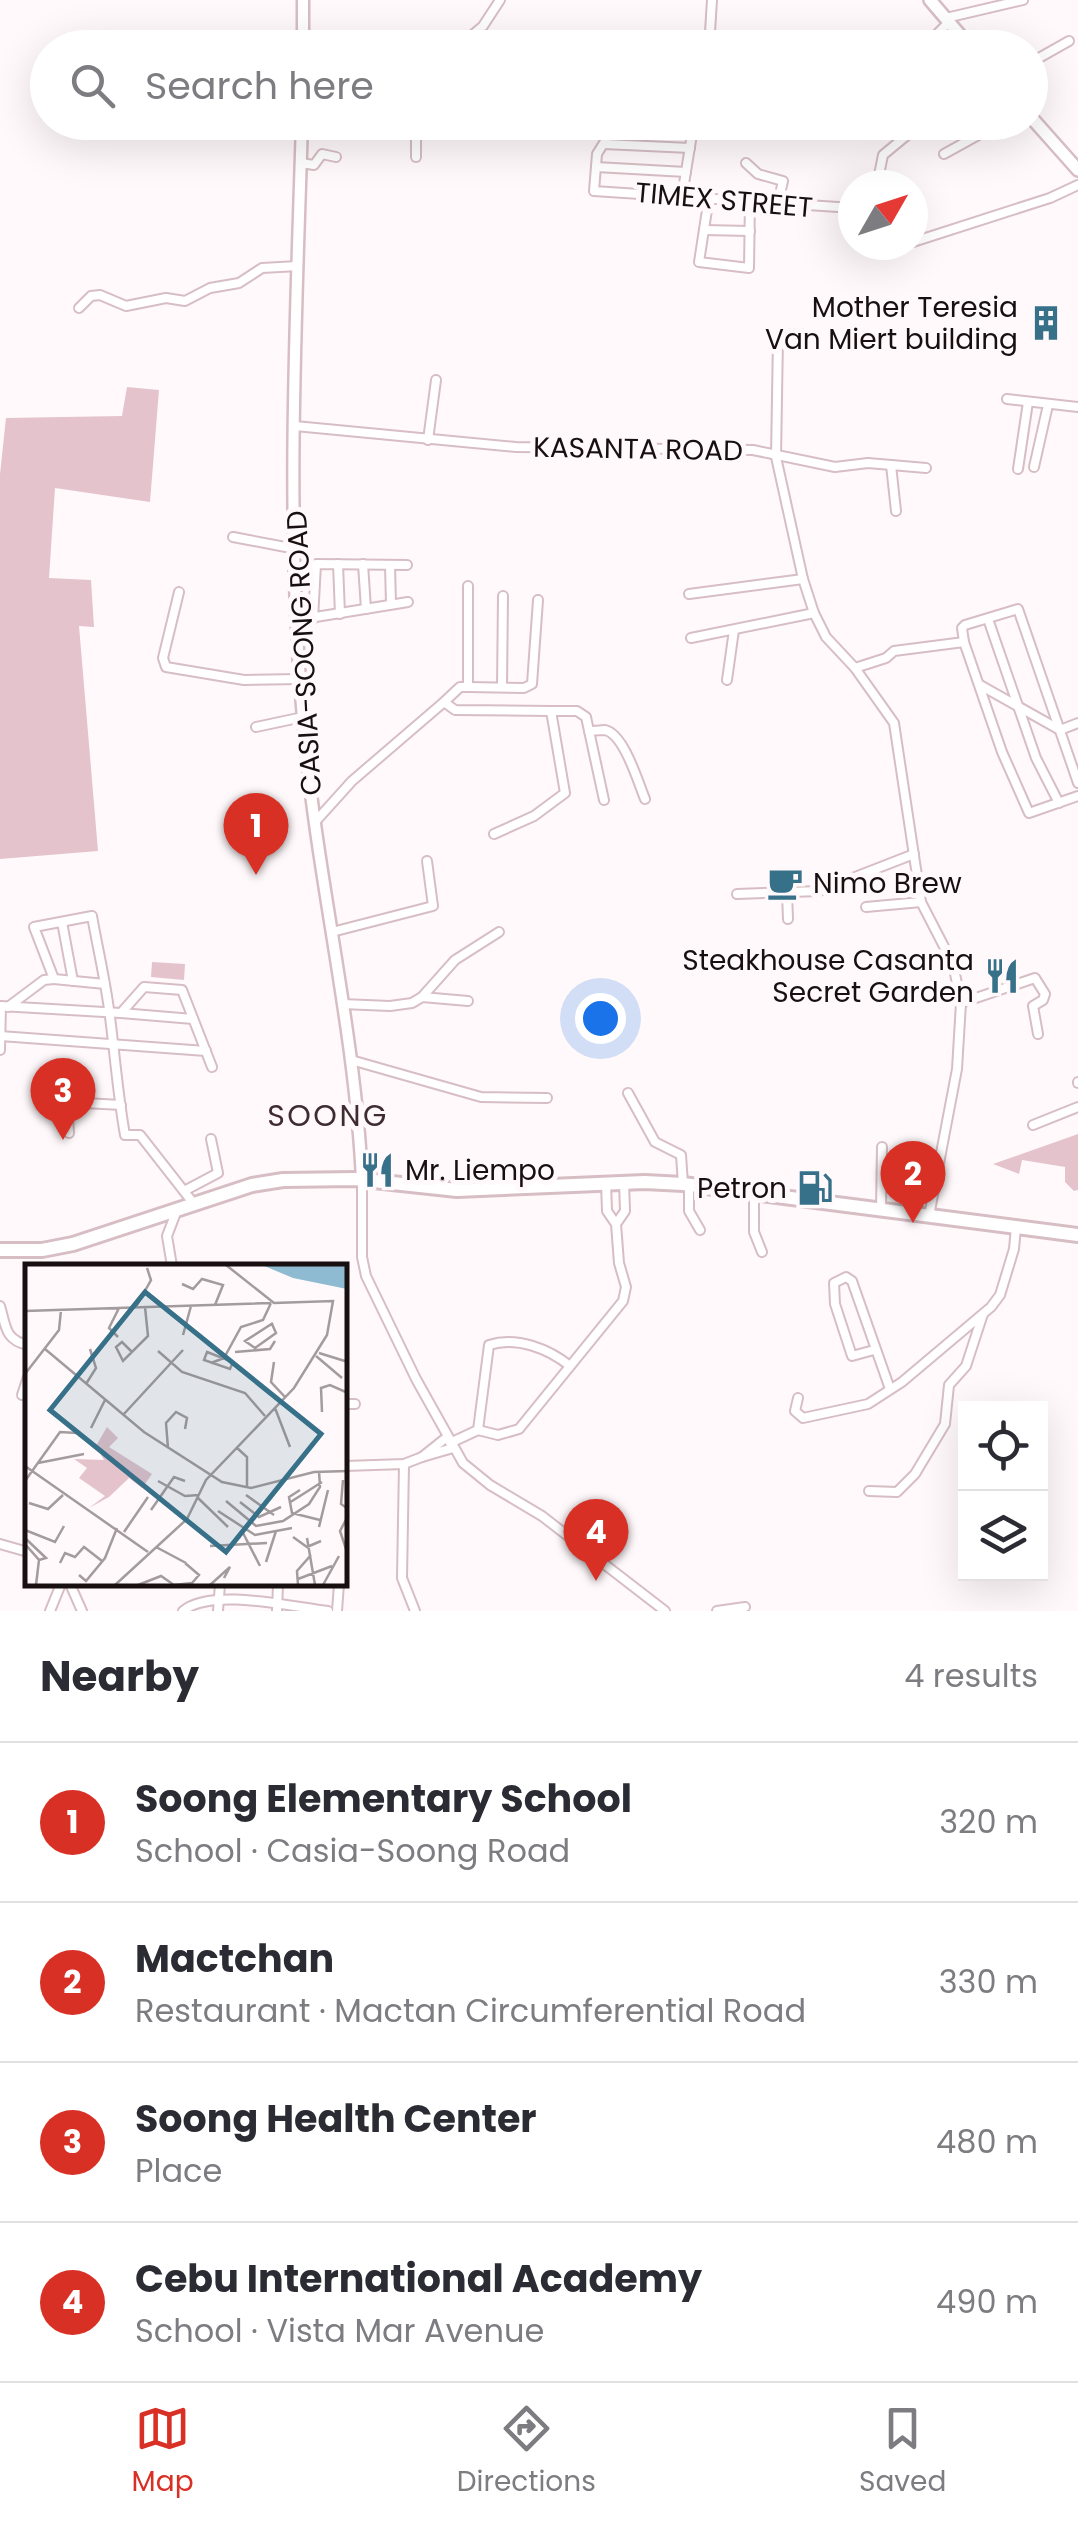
<!DOCTYPE html>
<meta charset="utf-8">
<style>
:root{--surface:#fff;--page:#f7f7f7;--text:#2b2b33;--muted:#7c7c81;--line:#e1e1e2;--accent:#d93025}
body{margin:0;font-family:Poppins,sans-serif;background:var(--page);color:var(--text)}
.controls{position:absolute;right:30px;bottom:30px;display:grid;overflow:hidden;border-radius:0px;box-shadow:0 10px 40px #0002}
.controls button{width:90px;height:90px;display:grid;place-items:center;padding:0;border:0;border-bottom:2px solid var(--line);background:var(--surface);color:var(--text);font:50px sans-serif}
.compass{position:absolute;left:838px;top:170px;width:90px;height:90px;border-radius:50%;background:var(--surface);box-shadow:0 10px 40px #0002;rotate:51deg}
.you{position:absolute;left:600px;top:1018px;width:35px;height:35px;margin:-25px;border:8px solid #fff;border-radius:50%;background:#1a73e8;box-shadow:0 0 0 15px #1a73e833}
.badge{display:grid;place-items:center;width:65px;height:65px;border-radius:50%;background:var(--accent);color:#fff;font-size:32px;font-weight:700}
.pin{position:absolute;translate:-50% -82px;filter:drop-shadow(0 2px 5px #0008)}
.pin::after{content:'';position:absolute;top:52px;width:35px;height:30px;background:inherit;clip-path:polygon(0 0,100% 0,50% 100%)}
.list{margin:0;padding:0;list-style:none}
h2{display:flex;justify-content:space-between;align-items:center;height:130px;margin:0;padding:0 40px;font-size:42px}
h2 small{font-size:32px;font-weight:400;color:var(--muted)}
.list li{display:grid;grid-template-columns:65px 1fr auto;gap:30px;align-items:center;box-sizing:border-box;height:160px;padding:0 40px;border-top:2px solid var(--line)}
.list b{display:block;font-size:38px;white-space:nowrap}
.list p{margin:0;font-size:32px;white-space:nowrap;color:var(--muted)}
.list em{font-size:32px;font-style:normal;color:var(--muted)}
.icon{flex:none;width:55px;height:55px;fill:none;stroke:currentColor;stroke-width:2;stroke-linecap:round;stroke-linejoin:round}
.map{position:relative;flex:none;width:1078px;height:1611px;overflow:hidden}
.search{position:absolute;background:var(--surface);box-shadow:0 10px 40px #0002;left:30px;right:30px;top:30px;height:110px;display:flex;align-items:center;gap:25px;box-sizing:border-box;padding:0 35px;border-radius:55px;color:var(--muted);font-size:38px}
.sheet{height:770px;background:var(--surface)}
nav{display:flex;justify-content:space-around;align-items:center;box-sizing:border-box;height:140px;border-top:2px solid var(--line);background:var(--surface);font-size:28px;color:var(--muted)}
nav a{display:grid;justify-items:center;gap:5px}
nav .on{color:var(--accent)}
.map>svg:first-child{display:block}
.green{fill:#e4c3cc}
.lines{fill:none;stroke-linecap:round;stroke-linejoin:round}
.minor-casing{stroke:#d7bec4;stroke-width:12}
.tertiary-casing{stroke:#d7bec4;stroke-width:15}
.secondary-casing{stroke:#d7bec4;stroke-width:16}
.primary-casing{stroke:#d7bec4;stroke-width:18}
.minor{stroke:#fff;stroke-width:8}
.tertiary{stroke:#fff;stroke-width:10}
.secondary{stroke:#fff;stroke-width:11}
.primary{stroke:#fff;stroke-width:12}
.labels{text-anchor:middle;dominant-baseline:central;stroke-width:10;stroke-linejoin:round;paint-order:stroke}
.street-label{font-size:28px;fill:#180f11;stroke:#fff9fb}
.poi-label{font-size:28px;fill:#180f11;stroke:#fff9fb;text-anchor:end}
.neighbourhood-label{font-size:30px;letter-spacing:2.5px;fill:#3f2c31;stroke:#fff9fb}
.inset-road{fill:none;stroke:#a39b9d;stroke-width:2.5}
.view{fill:#367089;fill-opacity:0.15;stroke:#367089;stroke-width:5}
.inset-edge{fill:none;stroke:#180f11;stroke-width:5}
</style>
<div class="map">
<svg width="1078" height="1611" viewBox="0 0 1078 1611">
<rect width="100%" height="100%" fill="#fff9fb"/>
<g class="green">
<polygon points="127,387 159,390 150,502 55,488 49,578 91,580 94,627 79,626 98,851 0,859 0,474 6,418 122,416"/>
<polygon points="152,962 185,964 184,980 151,977"/>
<polygon points="1078,1134 1078,1190 1074,1191 1065,1182 1065,1167 1022,1160 1019,1174 993,1164"/>
</g>
<g class="lines">
<defs>
<g id="minor">
<polyline points="946,18 1023,0"/>
<polyline points="457,48 483,26 500,0"/>
<polyline points="709,48 712,0"/>
<polyline points="923,48 949,22"/>
<polyline points="1030,63 1069,41"/>
<polyline points="416,122 416,157"/>
<polyline points="617,122 597,154 594,191 853,208"/>
<polyline points="604,144 690,148"/>
<polyline points="944,154 1002,122"/>
<polyline points="301,163 314,165 322,154 336,157"/>
<polyline points="746,163 758,174 783,181 778,203"/>
<polyline points="596,167 686,172"/>
<polyline points="877,185 883,155 923,122"/>
<polyline points="682,196 694,122"/>
<polyline points="709,197 699,262 749,268 750,200"/>
<polyline points="704,230 750,231"/>
<polyline points="913,242 1050,198 1078,185"/>
<polyline points="897,247 904,245"/>
<polyline points="79,308 91,296 100,295 126,306 166,298 185,301 210,288 239,283 262,268 298,266"/>
<polyline points="804,334 783,335 778,338 776,457 803,579 814,613 826,637 855,668 894,723 921,902 953,964 961,1003 957,1069 929,1216"/>
<polyline points="1007,399 1078,407"/>
<polyline points="295,426 516,447 753,450 835,467 868,463 926,468"/>
<polyline points="428,440 436,380"/>
<polyline points="891,465 896,511"/>
<polyline points="1034,467 1048,405"/>
<polyline points="1018,469 1028,402"/>
<polyline points="233,537 296,549"/>
<polyline points="338,564 340,614"/>
<polyline points="363,564 366,609"/>
<polyline points="390,565 391,604"/>
<polyline points="179,592 163,658 166,667 244,680 300,679"/>
<polyline points="689,594 803,579"/>
<polyline points="313,619 316,564 407,565"/>
<polyline points="988,619 1036,758 1059,803"/>
<polyline points="297,620 408,602"/>
<polyline points="691,638 814,613"/>
<polyline points="855,668 886,658 894,651 964,642"/>
<polyline points="727,680 734,630"/>
<polyline points="980,685 1060,730 1078,723"/>
<polyline points="468,687 524,688 532,684 538,600"/>
<polyline points="502,687 503,596"/>
<polyline points="444,702 460,687 468,687 468,586"/>
<polyline points="551,711 577,711 586,717 604,800"/>
<polyline points="256,727 303,717"/>
<path d="M589 731C591 731 604 730 605 730 624 734 638 782 645 799"/>
<polyline points="1078,783 1018,609 965,625 962,628 964,642 1002,752 1029,813 1078,796"/>
<polyline points="315,822 352,781 444,702 455,710 551,711 565,793 534,816 494,834"/>
<polyline points="787,893 788,919"/>
<polyline points="737,894 819,891 914,854"/>
<polyline points="866,907 921,902"/>
<polyline points="62,922 73,981"/>
<polyline points="332,932 433,906 427,861"/>
<path d="M105 984 54 979 34 927 92 916C98 950 106 983 110 1017 115 1056 118 1096 125 1135H140L194 1204"/>
<polyline points="422,997 455,960 499,932"/>
<polyline points="961,1003 1035,978 1045,994 1043,1000 1033,1006 1038,1034"/>
<polyline points="342,1004 390,1006 412,1003 422,997 468,1001"/>
<polyline points="0,1006 121,1013 144,987 182,990 212,1067"/>
<polyline points="8,1007 44,980 54,979"/>
<polyline points="121,1013 193,1019"/>
<polyline points="0,1036 206,1051"/>
<polyline points="0,1050 1,1006"/>
<polyline points="351,1060 481,1097 547,1098"/>
<polyline points="1078,1082 1078,1083"/>
<polyline points="628,1093 655,1142 681,1155 683,1184"/>
<polyline points="1033,1125 1078,1107"/>
<polyline points="69,1133 67,1102 121,1105"/>
<polyline points="362,1180 362,1257 366,1276 416,1379 463,1463 490,1485 542,1516 665,1611"/>
<polyline points="689,1185 689,1211 700,1230"/>
<polyline points="184,1191 218,1173 211,1139"/>
<polyline points="754,1194 754,1232 762,1252"/>
<polyline points="881,1210 882,1147"/>
<polyline points="616,1224 625,1211 624,1182"/>
<polyline points="172,1266 167,1236 177,1210"/>
<path d="M0 1306C6 1325 4 1340 28 1345"/>
<polyline points="874,1350 852,1356 835,1304 834,1283 846,1277 852,1281 890,1389"/>
<polyline points="22,1395 28,1377"/>
<polyline points="798,1398 795,1411 803,1418 868,1404 902,1382 991,1307 1000,1295 1014,1249 1016,1227"/>
<polyline points="345,1404 355,1404"/>
<path d="M478 1430 489 1345C517 1336 549 1349 570 1366"/>
<polyline points="447,1437 422,1457 453,1448"/>
<polyline points="450,1443 478,1430 498,1435 519,1429 623,1301 626,1287 619,1263 616,1224 607,1211 606,1183"/>
<polyline points="404,1464 402,1578 415,1611"/>
<polyline points="345,1466 404,1464 422,1457"/>
<polyline points="869,1491 897,1492 915,1474 945,1424 949,1385 966,1366 983,1314"/>
<polyline points="0,1544 28,1552"/>
<polyline points="70,1584 82,1611"/>
<polyline points="50,1611 61,1584"/>
<path d="M183 1611C211 1587 292 1607 328 1611"/>
<polyline points="218,1611 220,1584"/>
<polyline points="277,1611 278,1584"/>
<polyline points="337,1611 339,1584"/>
<polyline points="717,1611 745,1607"/>
</g>
<g id="tertiary">
<polyline points="303,0 303,48"/>
<path d="M302 122C296 324 285 528 304 729 317 880 355 1028 362 1180"/>
</g>
<g id="secondary">
<polyline points="930,0 971,48"/>
<polyline points="1030,116 1078,170"/>
</g>
<polyline id="primary" points="0,1250 42,1250 73,1244 252,1185 283,1180 355,1179 457,1190 645,1182 683,1184 1078,1235"/>
</defs>
<use href="#minor" class="minor-casing"/>
<use href="#tertiary" class="tertiary-casing"/>
<use href="#secondary" class="secondary-casing"/>
<use href="#primary" class="primary-casing"/>
<use href="#minor" class="minor"/>
<use href="#tertiary" class="tertiary"/>
<use href="#secondary" class="secondary"/>
<use href="#primary" class="primary"/>
</g>
<defs>
<symbol id="building-bare" viewBox="-9 -9 18 18"><path d="M-4-6H4V6H1V3H-1V6H-4ZM-2.5-4.3h1.7v1.8h-1.7ZM.8-4.3h1.7v1.8H.8ZM-2.5-1h1.7V.8h-1.7ZM.8-1h1.7V.8H.8Z" fill="#367089" stroke="#fff9fb" stroke-width="2.5" paint-order="stroke"/></symbol>
<symbol id="cafe-bare" viewBox="-9 -9 18 18"><path d="M-5.5-4.5H6V0H3Q3 3.5 0 3.5H-2.5Q-5.5 3.5-5.5 0ZM3-3.2v2h1.7v-2ZM-6 4.5H4V6H-6Z" fill="#367089" stroke="#fff9fb" stroke-width="2.5" paint-order="stroke"/></symbol>
<symbol id="restaurant-bare" viewBox="-9 -9 18 18"><path d="M-5-6h1v4h1v-4h1v4h1v-4h1v5L-1.5 .5V6h-2V.5L-5-1ZM5-6V6H3V1.5H1.5Q1.5-4 5-6Z" fill="#367089" stroke="#fff9fb" stroke-width="2.5" paint-order="stroke"/></symbol>
<symbol id="fuel-bare" viewBox="-9 -9 18 18"><path d="M-5.5-6h7V0h2V4h1.3V-2.5L3-4.5l.8-.8L6-3V5H2.5V1h-1V6h-7ZM-4.2-4.7v3.2H.2V-4.7Z" fill="#367089" stroke="#fff9fb" stroke-width="2.5" paint-order="stroke"/></symbol>
</defs>
<g fill-rule="evenodd">
<use href="#building-bare" x="1021" y="298" width="50" height="50"/>
<use href="#cafe-bare" x="760" y="858" width="50" height="50"/>
<use href="#restaurant-bare" x="977" y="951" width="50" height="50"/>
<use href="#restaurant-bare" x="352" y="1145" width="50" height="50"/>
<use href="#fuel-bare" x="790" y="1163" width="50" height="50"/>
</g>
<g class="labels">
<g class="street-label">
<text transform="translate(724 200) rotate(5)">TIMEX STREET</text>
<text transform="translate(638 449) rotate(1)">KASANTA ROAD</text>
<text transform="translate(304 653) rotate(-93)">CASIA-SOONG ROAD</text>
</g>
<g class="poi-label">
<text x="1018" y="307">Mother Teresia<tspan x="1018" dy="32">Van Miert building</tspan></text>
<text x="813" y="883" text-anchor="start">Nimo Brew</text>
<text x="974" y="960">Steakhouse Casanta<tspan x="974" dy="32">Secret Garden</tspan></text>
<text x="405" y="1170" text-anchor="start">Mr. Liempo</text>
<text x="787" y="1188">Petron</text>
</g>
<g class="neighbourhood-label">
<text x="328" y="1115">SOONG</text>
</g>
</g>
<g transform="translate(25 1264)">
<rect width="322" height="322" fill="#fff9fb"/>
<path d="M82 163 93 174 84 183 127 210 117 224 104 214 84 233 64 244 80 232 54 214 62 204 49 195 79 196 71 182Z" fill="#e4c3cc"/>
<path d="M237 1H322V25L268 14Z" fill="#8ebbd1"/>
<path class="inset-road" d="M157 20 168 25 177 15 198 21 190 41M111 43 126 16 122 4M0 47 246 39M247 60 251 69 230 84 220 77 248 59M158 71 166 42M93 73 84 64 94 44M20 85 119 168 197 218 226 224 289 208 323 207M133 87 157 108 220 129 240 152M107 88 97 78 91 83 98 97 123 72 120 43M182 88 208 98 205 105 179 96ZM210 88 245 85 250 77M294 89 323 98M291 92 317 114M249 98 246 118 260 133M186 99 199 94 216 63 238 56 246 39M0 110 34 66 36 46M61 120 71 104 65 85M250 144 265 183M297 148 296 124 305 121 323 129M98 151 158 86M66 164 80 136M211 183 222 193V224M143 184 141 159 151 148 162 154 160 165M13 199 59 190M0 202 123 288M318 216 316 240 323 245M0 217 35 168 52 169M133 217 160 232 174 231M275 226 264 233 267 249 295 256M221 231 249 251M173 234 203 263M201 237 231 262 258 257 284 240 295 223 294 207M215 238 234 253 256 243M4 239 23 245 38 231M264 239 297 218M126 246 149 213 160 217M193 247 230 271 267 264M323 252 315 267 323 291M294 263 303 226M0 266 30 278 39 262M99 268 123 233M268 273 282 283 296 277M0 274 21 294 14 296M282 274 290 321M0 280 14 296 11 321M185 282 242 279M131 283 161 299M241 298 251 267M35 299 40 289 50 293 59 283 77 297M235 302 217 267 238 243M54 311 61 317 80 294 92 264M273 315 307 302M90 321 162 255 181 216 269 124 302 71 308 37 249 39 201 1M113 321 136 312 149 321 167 319 174 311 160 299M185 321 205 303 199 314M273 321 272 307 286 291M298 321 314 292"/>
<path class="view" d="M120 28 296 170 201 288 25 146Z"/>
<rect width="322" height="322" class="inset-edge"/>
</g>
</svg>
<div class="controls">
<button><svg class="icon" aria-label="locate" viewBox="0 0 24 24"><circle cx="12" cy="12" r="6"/><path d="M12 2v4M12 18v4M2 12h4M18 12h4"/></svg></button>
<button><svg class="icon" aria-label="layers" viewBox="0 0 24 24"><path d="M12 4l9 5-9 5-9-5zM3 14l9 5 9-5"/></svg></button>
</div>
<svg class="compass" viewBox="-18 -18 36 36"><path d="M0-13l5 13h-10z" fill="#e53935"/><path d="M0 13l5-13h-10z" fill="#7c7c81"/></svg>
<div class="you"></div>
<div class="pin badge" style="left:256px;top:875px">1</div>
<div class="pin badge" style="left:913px;top:1223px">2</div>
<div class="pin badge" style="left:63px;top:1140px">3</div>
<div class="pin badge" style="left:596px;top:1581px">4</div>
<div class="search"><svg class="icon" aria-label="search" viewBox="0 0 24 24"><circle cx="10" cy="10" r="6"/><path d="M15 15l6 6"/></svg>Search here</div>
</div>
<section class="sheet">
<h2>Nearby<small>4 results</small></h2>
<ul class="list">
<li><span class="badge">1</span><div><b>Soong Elementary School</b><p>School · Casia-Soong Road</p></div><em>320 m</em></li>
<li><span class="badge">2</span><div><b>Mactchan</b><p>Restaurant · Mactan Circumferential Road</p></div><em>330 m</em></li>
<li><span class="badge">3</span><div><b>Soong Health Center</b><p>Place</p></div><em>480 m</em></li>
<li><span class="badge">4</span><div><b>Cebu International Academy</b><p>School · Vista Mar Avenue</p></div><em>490 m</em></li>
</ul>
</section>
<nav>
<a class="on"><svg class="icon" aria-label="map" viewBox="0 0 24 24"><path d="M3 6l6-2 6 2 6-2v14l-6 2-6-2-6 2zM9 4v14M15 6v14"/></svg>Map</a>
<a><svg class="icon" aria-label="directions" viewBox="0 0 24 24"><path d="M12 3l9 9-9 9-9-9zM9 14v-3h6M13 9l2 2-2 2"/></svg>Directions</a>
<a><svg class="icon" aria-label="saved" viewBox="0 0 24 24"><path d="M7 4h10v16l-5-4-5 4z"/></svg>Saved</a>
</nav>
